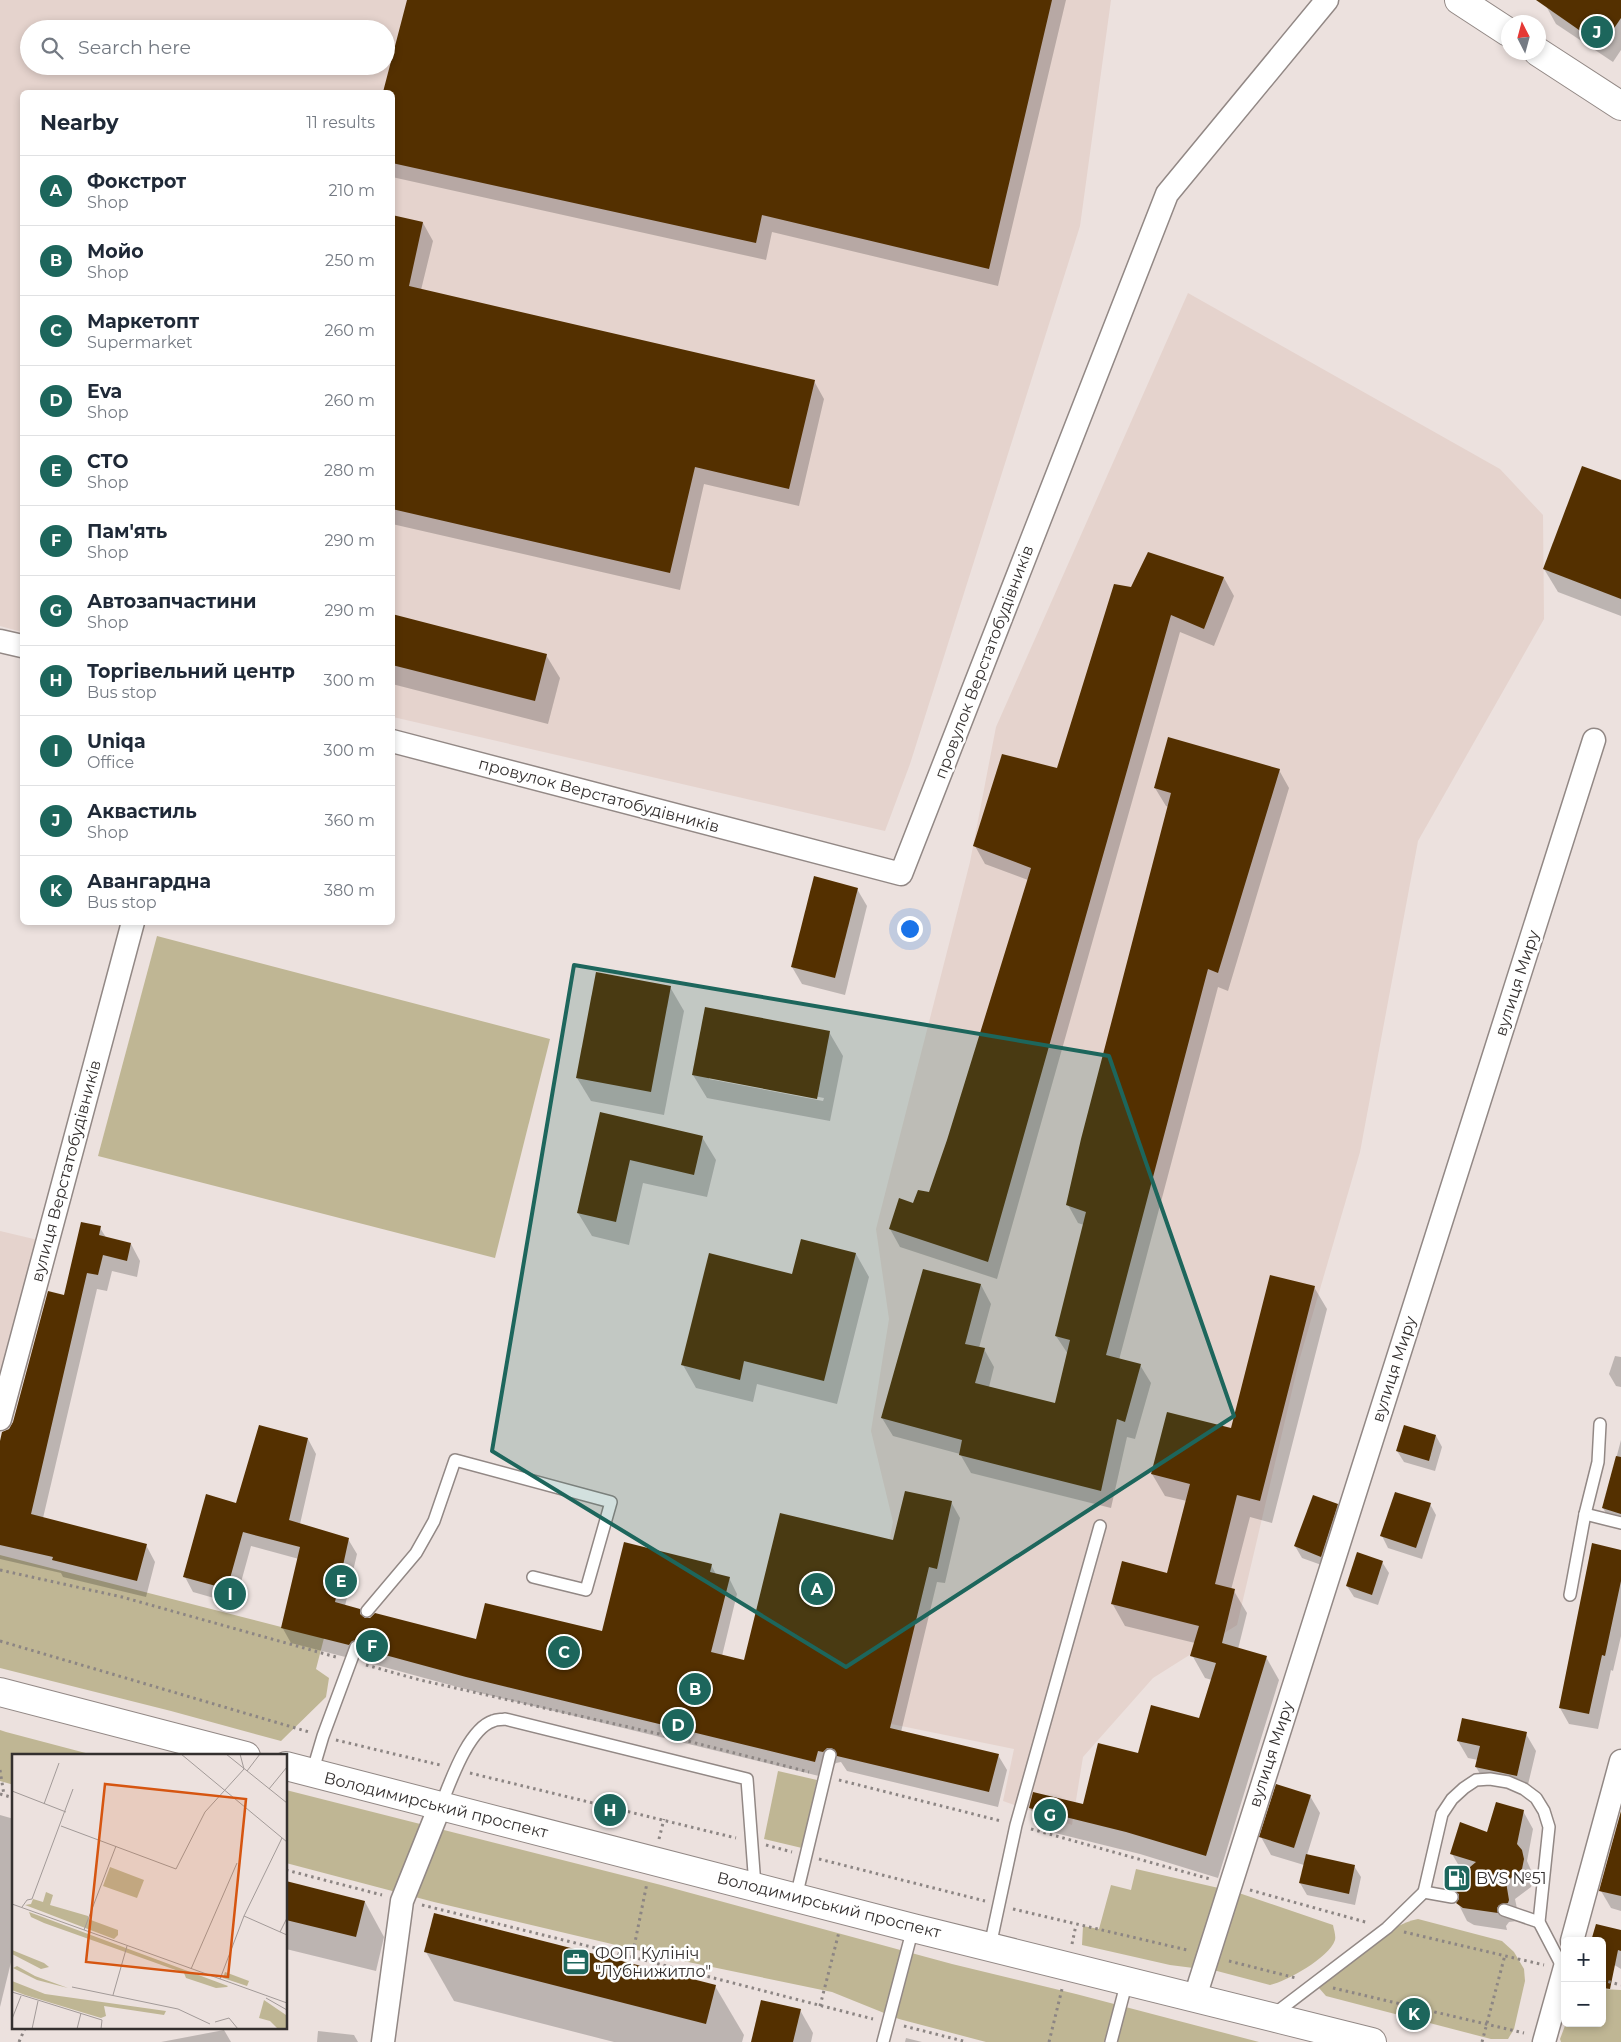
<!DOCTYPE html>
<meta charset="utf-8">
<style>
:root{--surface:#fff;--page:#f6f6f7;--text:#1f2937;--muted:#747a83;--line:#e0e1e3;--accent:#1d665c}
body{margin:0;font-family:Montserrat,sans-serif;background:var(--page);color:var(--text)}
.controls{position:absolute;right:15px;bottom:15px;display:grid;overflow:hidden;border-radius:8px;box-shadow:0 2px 8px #0003}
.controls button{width:45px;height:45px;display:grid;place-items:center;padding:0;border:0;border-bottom:1px solid var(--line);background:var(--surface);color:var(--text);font:25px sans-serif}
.compass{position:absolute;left:1501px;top:15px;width:45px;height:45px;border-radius:50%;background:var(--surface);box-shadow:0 2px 8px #0003;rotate:354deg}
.you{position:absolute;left:909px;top:928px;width:18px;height:18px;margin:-12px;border:4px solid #fff;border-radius:50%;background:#1a73e8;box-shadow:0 0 0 8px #1a73e833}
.badge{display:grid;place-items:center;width:32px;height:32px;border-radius:50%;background:var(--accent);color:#fff;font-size:16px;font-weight:700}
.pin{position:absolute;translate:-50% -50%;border:2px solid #fff;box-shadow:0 1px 5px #0006}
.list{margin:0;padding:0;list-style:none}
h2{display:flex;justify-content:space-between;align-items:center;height:65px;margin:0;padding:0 20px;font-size:21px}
h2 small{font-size:16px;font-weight:400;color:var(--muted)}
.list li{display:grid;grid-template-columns:32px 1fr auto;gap:15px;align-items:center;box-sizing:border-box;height:70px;padding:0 20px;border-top:1px solid var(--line)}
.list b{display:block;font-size:19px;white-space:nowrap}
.list p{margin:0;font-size:16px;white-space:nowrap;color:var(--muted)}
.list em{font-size:16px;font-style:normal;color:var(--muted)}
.icon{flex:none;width:28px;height:28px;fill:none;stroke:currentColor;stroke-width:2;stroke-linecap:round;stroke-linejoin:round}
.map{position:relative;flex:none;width:1621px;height:2042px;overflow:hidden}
.search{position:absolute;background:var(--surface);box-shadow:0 2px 8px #0003;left:20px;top:20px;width:375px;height:55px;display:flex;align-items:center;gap:12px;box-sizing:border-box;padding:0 18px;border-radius:28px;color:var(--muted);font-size:19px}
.panel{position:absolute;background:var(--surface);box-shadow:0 2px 8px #0003;left:20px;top:90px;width:375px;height:835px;border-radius:8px}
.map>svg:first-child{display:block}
.built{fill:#e5d3cd;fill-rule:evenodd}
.green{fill:#bfb694}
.shadow{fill:#0003;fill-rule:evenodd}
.building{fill:#543000}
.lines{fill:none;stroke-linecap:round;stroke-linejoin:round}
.service-casing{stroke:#928885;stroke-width:14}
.minor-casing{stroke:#928885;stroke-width:25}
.secondary-casing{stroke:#928885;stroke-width:30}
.path{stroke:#8c8583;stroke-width:3;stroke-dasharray:2.5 4;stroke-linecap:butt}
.service{stroke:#fff;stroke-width:11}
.minor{stroke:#fff;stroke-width:22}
.secondary{stroke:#fff;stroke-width:28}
.marked{fill:#1d665c;fill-opacity:0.2;stroke:#1d665c;stroke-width:4;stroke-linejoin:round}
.labels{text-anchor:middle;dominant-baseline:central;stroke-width:5;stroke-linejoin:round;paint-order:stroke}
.street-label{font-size:16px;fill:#34302f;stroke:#fff}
.poi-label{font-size:16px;fill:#34302f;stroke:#fff;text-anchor:start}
.inset-road{fill:none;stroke:#a29a98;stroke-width:1}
.view{fill:#d65510;fill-opacity:0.15;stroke:#d65510;stroke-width:2.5}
.inset-edge{fill:none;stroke:#34302f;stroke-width:2.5}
</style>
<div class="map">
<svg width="1621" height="2042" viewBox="0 0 1621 2042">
<rect width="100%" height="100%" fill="#ece1de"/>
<g class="built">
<path d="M0 0H1111L1080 226 910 764 885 831 393 717 392 92H22V632L0 626ZM29 29H386V66H29Z"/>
<polygon points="1188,293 1500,469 1543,515 1544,619 1418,841 1360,1152 1299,1361 1237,1625 1153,1678 1083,1757 1072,1825 1003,1801 1014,1749 852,1716 893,1522 871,1431 889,1319 876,1229 970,862 996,727"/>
<polygon points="0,1231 38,1240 0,1387"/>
</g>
<g class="green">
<polygon points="157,936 550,1039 495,1258 98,1156"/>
<polygon points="0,1555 324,1638 316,1669 329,1678 326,1697 281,1741 171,1711 0,1668"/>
<polygon points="0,1730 6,1732 97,1756 14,1756 14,1785 0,1781"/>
<polygon points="778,1771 817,1780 802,1848 764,1839"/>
<polygon points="286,1790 661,1885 952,1964 1076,1994 1259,2042 986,2042 899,2019 832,1992 688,1962 434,1902 286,1863"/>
<path d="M1136 1869 1236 1892 1333 1925C1334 1930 1336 1936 1335 1940 1329 1958 1287 1981 1270 1985L1217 1971 1170 1965 1082 1945 1083 1926 1099 1929 1111 1885 1131 1890Z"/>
<path d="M1418 1919 1502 1941 1514 1952 1524 1969 1525 1981 1514 2029 1508 2039H1491L1326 1996 1319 1988C1338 1967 1391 1923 1418 1919Z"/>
<polygon points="1602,1989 1621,1990 1621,2042 1561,2042 1560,2039 1566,2023 1602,2023"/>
</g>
<g class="shadow">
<polygon points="408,0 1066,0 998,286 772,232 766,260 392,177 392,92 384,92"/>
<polygon points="1550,0 1621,0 1621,50 1613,62 1556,24 1546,6"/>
<polygon points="392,216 423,223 433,241 421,290 814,381 824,399 799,506 704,484 680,590 392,524"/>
<polygon points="1621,482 1621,616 1558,592 1544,569"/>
<polygon points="1149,554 1224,578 1234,596 1214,646 1180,632 997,1279 900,1247 890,1229 914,1204 930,1194 948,1140 1028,880 985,864 975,846 1058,770 1132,589"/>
<polygon points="392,615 546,655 560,678 548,724 392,684"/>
<polygon points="1279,770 1289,788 1228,991 1218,987 1119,1360 1140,1365 1151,1383 1135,1439 1127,1437 1111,1508 971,1473 960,1454 893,1436 882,1418 924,1271 981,1285 991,1304 979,1348 984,1349 994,1367 989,1387 1056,1405 1068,1354 1056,1336 1084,1225 1078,1223 1068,1205 1169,807 1166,806 1155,788"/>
<polygon points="857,889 867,906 845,995 802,984 792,967"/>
<polygon points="670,987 684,1011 664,1115 591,1101 577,1078"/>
<path d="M829 1032 843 1056 830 1121 707 1098 693 1075ZM709 1077 824 1098 823 1101 709 1079Z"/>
<polygon points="601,1114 702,1137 716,1160 707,1197 643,1183 629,1245 592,1236 578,1213"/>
<polygon points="100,1228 107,1239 131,1244 140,1261 137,1277 112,1271 107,1291 97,1289 43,1518 146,1545 155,1562 146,1597 63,1577 61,1573 0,1559 0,1447 14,1423 65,1296"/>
<polygon points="856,1254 869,1277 837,1404 757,1384 753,1402 696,1388 683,1365 793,1275"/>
<polygon points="1314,1287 1327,1309 1272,1523 1250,1517 1231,1590 1234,1591 1247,1613 1238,1649 1266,1657 1279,1680 1218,1878 1140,1854 1043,1830 1030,1808 1084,1806 1139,1755 1200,1720 1212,1680 1205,1678 1192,1655 1195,1643 1125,1626 1112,1603 1168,1574 1187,1501 1165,1496 1152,1474 1232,1430"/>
<polygon points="1615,1356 1621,1357 1621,1387 1616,1386 1609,1374"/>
<polygon points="1436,1436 1442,1447 1435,1471 1404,1462 1397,1451"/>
<polygon points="308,1439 316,1454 300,1524 348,1539 357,1554 345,1606 359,1610 364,1619 477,1641 603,1633 711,1565 717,1576 729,1578 737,1594 722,1656 745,1662 894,1542 951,1502 960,1518 945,1583 937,1582 901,1732 998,1755 1007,1770 998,1807 847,1771 841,1762 836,1763 823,1777 476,1692 373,1664 368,1655 360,1656 357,1660 291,1643 282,1627 299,1559 251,1546 235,1604 193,1592 185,1577 237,1504"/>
<polygon points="1621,1440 1621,1528 1613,1526 1603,1508"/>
<polygon points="1430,1504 1436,1515 1422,1559 1388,1548 1382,1536"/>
<polygon points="1337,1505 1343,1517 1327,1567 1302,1558 1295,1546"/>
<polygon points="1621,1551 1621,1636 1613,1671 1611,1670 1598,1729 1569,1724 1560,1708"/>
<polygon points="1382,1562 1389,1573 1378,1605 1354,1597 1347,1586"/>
<polygon points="1526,1734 1536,1751 1526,1793 1486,1784 1476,1767 1478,1760 1468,1758 1458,1741"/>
<polygon points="1310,1796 1320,1813 1307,1855 1354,1866 1361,1877 1355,1905 1307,1895 1300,1883 1304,1865 1271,1855 1261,1837"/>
<polygon points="1523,1811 1533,1829 1527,1861 1534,1877 1531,1887 1515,1899 1519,1918 1517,1921 1509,1922 1506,1926 1507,1930 1474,1925 1467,1921 1451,1889 1465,1872 1462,1871 1452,1854"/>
<polygon points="0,1815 14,1819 14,1950 0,2007"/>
<polygon points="1621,1837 1621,1911 1611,1908 1601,1891"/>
<polygon points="286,1882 365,1902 384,1937 376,1971 286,1949"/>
<polygon points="1621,1931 1621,1969 1603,1958"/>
<polygon points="426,1952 715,1986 744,2035 742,2042 614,2042 454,2001"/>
<polygon points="800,2010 813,2033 811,2042 752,2042"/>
<polygon points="224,2030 231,2042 161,2042"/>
<polygon points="318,2031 354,2035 358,2042 317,2042"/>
<polygon points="906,2038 922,2042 905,2042"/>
</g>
<g class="building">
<polygon points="407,0 1052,0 989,269 762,215 756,243 392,163 392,92 383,92"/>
<polygon points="1536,0 1621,0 1621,18 1602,46"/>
<polygon points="392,215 423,222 409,286 815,380 789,489 695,467 670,573 392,509"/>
<polygon points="1582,466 1621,480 1621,599 1543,569"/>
<polygon points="1148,552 1224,577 1204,629 1171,615 988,1262 889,1229 899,1198 913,1203 918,1190 929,1192 947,1140 1031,868 973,846 1002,754 1057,768 1114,584 1131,587"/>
<polygon points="392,614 547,654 535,701 392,665"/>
<polygon points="1168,737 1280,769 1218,973 1208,969 1106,1355 1141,1364 1125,1422 1117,1419 1101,1491 959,1455 962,1440 881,1418 923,1269 981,1284 965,1344 985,1348 975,1383 1055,1403 1070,1340 1055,1336 1086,1212 1066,1205 1081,1139 1171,793 1154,788"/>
<polygon points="814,876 858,888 835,978 791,967"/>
<polygon points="596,972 671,986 651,1092 576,1078"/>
<polygon points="705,1007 830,1031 817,1099 692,1075"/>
<polygon points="600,1112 703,1136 694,1175 630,1160 616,1222 577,1213"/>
<polygon points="81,1222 101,1226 99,1235 131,1243 127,1261 103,1255 98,1275 87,1273 31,1514 147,1544 137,1581 52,1560 53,1557 0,1545 0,1441 2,1432 9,1429 13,1422 48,1291 64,1295"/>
<polygon points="801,1239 856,1253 824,1381 744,1361 740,1380 681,1365 709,1253 792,1274"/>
<polygon points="1270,1275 1315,1286 1260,1501 1237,1495 1215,1584 1235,1589 1222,1643 1267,1656 1206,1856 1126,1832 1029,1808 1033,1792 1083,1804 1098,1743 1138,1753 1151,1705 1199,1718 1216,1663 1190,1656 1199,1626 1111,1604 1122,1561 1167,1573 1190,1484 1151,1474 1167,1412 1231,1428"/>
<polygon points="259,1425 308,1438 289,1520 349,1538 335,1602 360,1609 360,1614 365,1618 370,1618 375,1613 476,1639 485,1603 602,1631 624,1542 712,1564 710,1572 730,1577 711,1652 744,1660 780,1513 893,1540 905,1491 952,1501 937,1569 929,1567 890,1728 999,1754 989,1792 837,1756 835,1750 831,1748 827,1748 823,1752 818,1751 815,1762 466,1677 363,1649 362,1643 358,1640 352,1641 349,1645 281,1628 300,1547 243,1532 227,1589 183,1577 206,1494 236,1503"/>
<polygon points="1404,1425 1436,1435 1429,1461 1396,1451"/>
<polygon points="1616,1456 1621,1457 1621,1514 1602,1508"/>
<polygon points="1395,1492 1431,1503 1416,1548 1380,1536"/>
<polygon points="1313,1495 1338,1504 1321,1557 1294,1546"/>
<polygon points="1592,1543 1621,1550 1621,1581 1605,1656 1602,1655 1589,1714 1559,1708"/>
<polygon points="1357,1552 1383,1561 1372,1595 1346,1586"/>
<polygon points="1462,1718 1527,1732 1517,1776 1475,1767 1480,1746 1457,1741"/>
<polygon points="1276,1784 1311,1795 1294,1848 1259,1837"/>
<polygon points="1496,1802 1524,1810 1517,1844 1522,1850 1524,1859 1522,1869 1506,1882 1509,1900 1508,1903 1499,1905 1497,1908 1498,1913 1463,1908 1456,1903 1459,1899 1459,1894 1450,1889 1452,1882 1476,1862 1450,1854 1460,1822 1487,1832"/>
<polygon points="1621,1811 1621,1896 1599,1891"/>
<polygon points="1306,1854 1355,1865 1349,1894 1299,1883"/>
<polygon points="286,1881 365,1901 356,1937 286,1920"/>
<polygon points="434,1913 716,1985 706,2024 424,1952"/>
<polygon points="1596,1924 1621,1930 1621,1951 1618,1950 1610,1989 1602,1988 1602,1941 1591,1941"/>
<polygon points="761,2000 801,2009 793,2042 751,2042"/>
</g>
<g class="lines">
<defs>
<g id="service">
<polyline points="1585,1514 1621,1523"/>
<polyline points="1570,1595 1585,1514 1598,1462 1600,1424"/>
<polyline points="367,1611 416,1553 434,1521 455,1460 611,1502 586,1590 533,1577"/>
<polyline points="312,1773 323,1736 356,1647"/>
<path d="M441 1805C450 1783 468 1729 493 1721 497 1719 501 1720 505 1719L747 1779 755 1886"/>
<polyline points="1424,1892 1442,1814 1452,1799 1464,1788 1476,1780 1490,1779 1508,1782 1524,1789 1536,1798 1544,1811 1549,1827 1539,1922 1564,1970"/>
<polyline points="796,1897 830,1755"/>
<polyline points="1504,1910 1539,1922"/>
<polyline points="990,1946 1016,1825 1100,1526"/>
<polyline points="1273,2015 1387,1928 1424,1892 1452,1897"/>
<polyline points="883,2042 913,1928"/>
<polyline points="1111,2042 1127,1981"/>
</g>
<g id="minor">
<polyline points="0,641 22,646"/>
<polyline points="392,741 901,874 1167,194 1327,0"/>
<polyline points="0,1419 133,922"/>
<polyline points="1572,1941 1621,1761"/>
<polyline points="1195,1997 1594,740"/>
<polyline points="383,2042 402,1901 440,1806"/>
<polyline points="1544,2042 1565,1967"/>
</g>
<g id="secondary">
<polyline points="1459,0 1508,32"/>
<polyline points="1538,52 1621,106"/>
<polyline points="0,1692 246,1756"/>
<polyline points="286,1766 913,1928 1372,2042"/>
</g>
</defs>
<use href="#service" class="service-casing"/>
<use href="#minor" class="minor-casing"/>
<use href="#secondary" class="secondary-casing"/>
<g class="path">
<polyline points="0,1570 122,1597 336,1657"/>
<polyline points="0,1641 309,1732"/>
<polyline points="366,1665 420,1680 664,1735 809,1772"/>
<polyline points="336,1740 440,1765"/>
<polyline points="0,1770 4,1795"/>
<polyline points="470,1773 736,1838"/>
<polyline points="839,1780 1001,1821"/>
<polyline points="0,1794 14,1798"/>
<polyline points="1031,1829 1210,1879"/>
<polyline points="659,1839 664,1819"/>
<polyline points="766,1845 792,1852"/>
<polyline points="819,1859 985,1901"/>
<polyline points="286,1870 382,1895"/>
<polyline points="1250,1890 1369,1923"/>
<polyline points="422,1905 632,1957 647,1883"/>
<polyline points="1013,1909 1187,1950"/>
<polyline points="1404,1932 1544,1965"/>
<polyline points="1072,1944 1076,1925"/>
<polyline points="632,1957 873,2019"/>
<polyline points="1229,1961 1296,1978"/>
<polyline points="1602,1980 1621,1985"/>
<polyline points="1333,1988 1524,2033"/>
<polyline points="820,2006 839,1932"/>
<polyline points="904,2026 967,2042"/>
<polyline points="19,2042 25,2028"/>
<polyline points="1049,2042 1062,1989"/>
<polyline points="1482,2042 1505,1955"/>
</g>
<use href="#service" class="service"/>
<use href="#minor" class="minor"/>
<use href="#secondary" class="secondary"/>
</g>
<path class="marked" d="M574 965 1109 1056 1234 1416 846 1667 492 1451Z"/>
<defs>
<symbol id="fuel-square" viewBox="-11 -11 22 22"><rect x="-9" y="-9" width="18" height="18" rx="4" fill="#1d665c" stroke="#fff"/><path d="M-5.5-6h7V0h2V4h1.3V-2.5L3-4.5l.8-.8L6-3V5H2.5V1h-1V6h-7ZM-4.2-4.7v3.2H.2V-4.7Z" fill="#fff"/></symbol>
<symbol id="office-square" viewBox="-11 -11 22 22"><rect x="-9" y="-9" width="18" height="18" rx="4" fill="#1d665c" stroke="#fff"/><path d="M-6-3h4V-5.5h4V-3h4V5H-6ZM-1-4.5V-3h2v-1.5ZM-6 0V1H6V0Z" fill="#fff"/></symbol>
</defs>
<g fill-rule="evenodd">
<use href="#fuel-square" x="1441" y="1862" width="32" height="32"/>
<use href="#office-square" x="560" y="1946" width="32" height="32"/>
</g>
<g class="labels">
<g class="street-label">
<text transform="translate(984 662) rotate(-69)">провулок Верстатобудівників</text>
<text transform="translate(599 795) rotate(15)">провулок Верстатобудівників</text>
<text transform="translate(1517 983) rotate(-72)">вулиця Миру</text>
<text transform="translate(66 1171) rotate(-75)">вулиця Верстатобудівників</text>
<text transform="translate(1394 1369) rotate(-72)">вулиця Миру</text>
<text transform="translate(1271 1754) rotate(-72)">вулиця Миру</text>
<text transform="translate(436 1805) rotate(14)">Володимирський проспект</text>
<text transform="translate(829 1905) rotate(14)">Володимирський проспект</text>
</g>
<g class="poi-label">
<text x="1476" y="1878">BVS №51</text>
<text x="595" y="1953">ФОП Кулініч<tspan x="595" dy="18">"Лубнижитло"</tspan></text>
</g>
</g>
<g transform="translate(12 1754)">
<rect width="275" height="275" fill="#ece1de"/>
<path d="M98 113 132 126 125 144 91 132ZM34 138 41 141 38 151 76 162V165L106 176V181L102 185 13 151 19 150 21 145 31 148ZM17 158 216 232 215 233 204 234 174 224 172 219 32 169 19 163ZM0 196 32 209 37 213 29 215 0 200ZM5 212 23 222 56 234 25 226 1 214ZM213 218 237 227 235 232 211 224ZM0 227 33 240 154 257 152 261 92 252 94 262 89 264 13 241 0 236ZM252 246 274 261V275H266L258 267 247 264Z" fill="#bfb694"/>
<path class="inset-road" d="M169 0 275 88M214 0 275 49M235 17 248 0M257 35 275 13M0 37 54 58M32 50 47 9M49 72 164 115 193 58 232 15 228 0M0 150 275 249M10 153 15 146 20 145 61 35M232 162 275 181M72 176 104 92M268 178 275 164M179 215 225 109M208 225 232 162 270 84M60 233 166 255 198 270M0 238 90 266 89 275M101 241 115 192M254 244 275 256M0 265 9 242M203 268 217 264 226 275M20 275 26 247M65 275 69 259"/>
<path class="view" d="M93 30 234 45 216 223 74 208Z"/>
<rect width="275" height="275" class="inset-edge"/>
</g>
</svg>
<div class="controls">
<button>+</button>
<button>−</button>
</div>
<svg class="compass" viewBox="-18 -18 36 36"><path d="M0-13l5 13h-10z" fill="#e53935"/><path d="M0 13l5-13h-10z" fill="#747a83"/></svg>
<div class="you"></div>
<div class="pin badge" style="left:817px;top:1589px">A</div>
<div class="pin badge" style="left:695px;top:1689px">B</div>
<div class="pin badge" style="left:564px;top:1652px">C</div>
<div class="pin badge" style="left:678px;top:1725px">D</div>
<div class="pin badge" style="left:341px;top:1581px">E</div>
<div class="pin badge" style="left:372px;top:1646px">F</div>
<div class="pin badge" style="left:1050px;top:1815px">G</div>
<div class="pin badge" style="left:610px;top:1810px">H</div>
<div class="pin badge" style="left:230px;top:1594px">I</div>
<div class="pin badge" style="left:1597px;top:32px">J</div>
<div class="pin badge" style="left:1414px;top:2014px">K</div>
<div class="search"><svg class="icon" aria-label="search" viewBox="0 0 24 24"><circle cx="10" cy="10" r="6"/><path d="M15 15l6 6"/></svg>Search here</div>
<section class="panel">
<h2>Nearby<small>11 results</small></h2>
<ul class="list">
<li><span class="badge">A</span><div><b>Фокстрот</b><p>Shop</p></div><em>210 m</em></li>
<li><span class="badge">B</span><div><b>Мойо</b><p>Shop</p></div><em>250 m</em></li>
<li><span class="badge">C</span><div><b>Маркетопт</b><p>Supermarket</p></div><em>260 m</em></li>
<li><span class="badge">D</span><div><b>Eva</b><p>Shop</p></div><em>260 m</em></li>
<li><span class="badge">E</span><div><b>СТО</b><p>Shop</p></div><em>280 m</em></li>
<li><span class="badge">F</span><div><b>Пам'ять</b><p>Shop</p></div><em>290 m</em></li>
<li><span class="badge">G</span><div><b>Автозапчастини</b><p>Shop</p></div><em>290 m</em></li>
<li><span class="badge">H</span><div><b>Торгівельний центр</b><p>Bus stop</p></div><em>300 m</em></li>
<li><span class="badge">I</span><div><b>Uniqa</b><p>Office</p></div><em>300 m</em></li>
<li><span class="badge">J</span><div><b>Аквастиль</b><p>Shop</p></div><em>360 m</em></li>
<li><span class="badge">K</span><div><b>Авангардна</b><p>Bus stop</p></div><em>380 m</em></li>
</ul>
</section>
</div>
